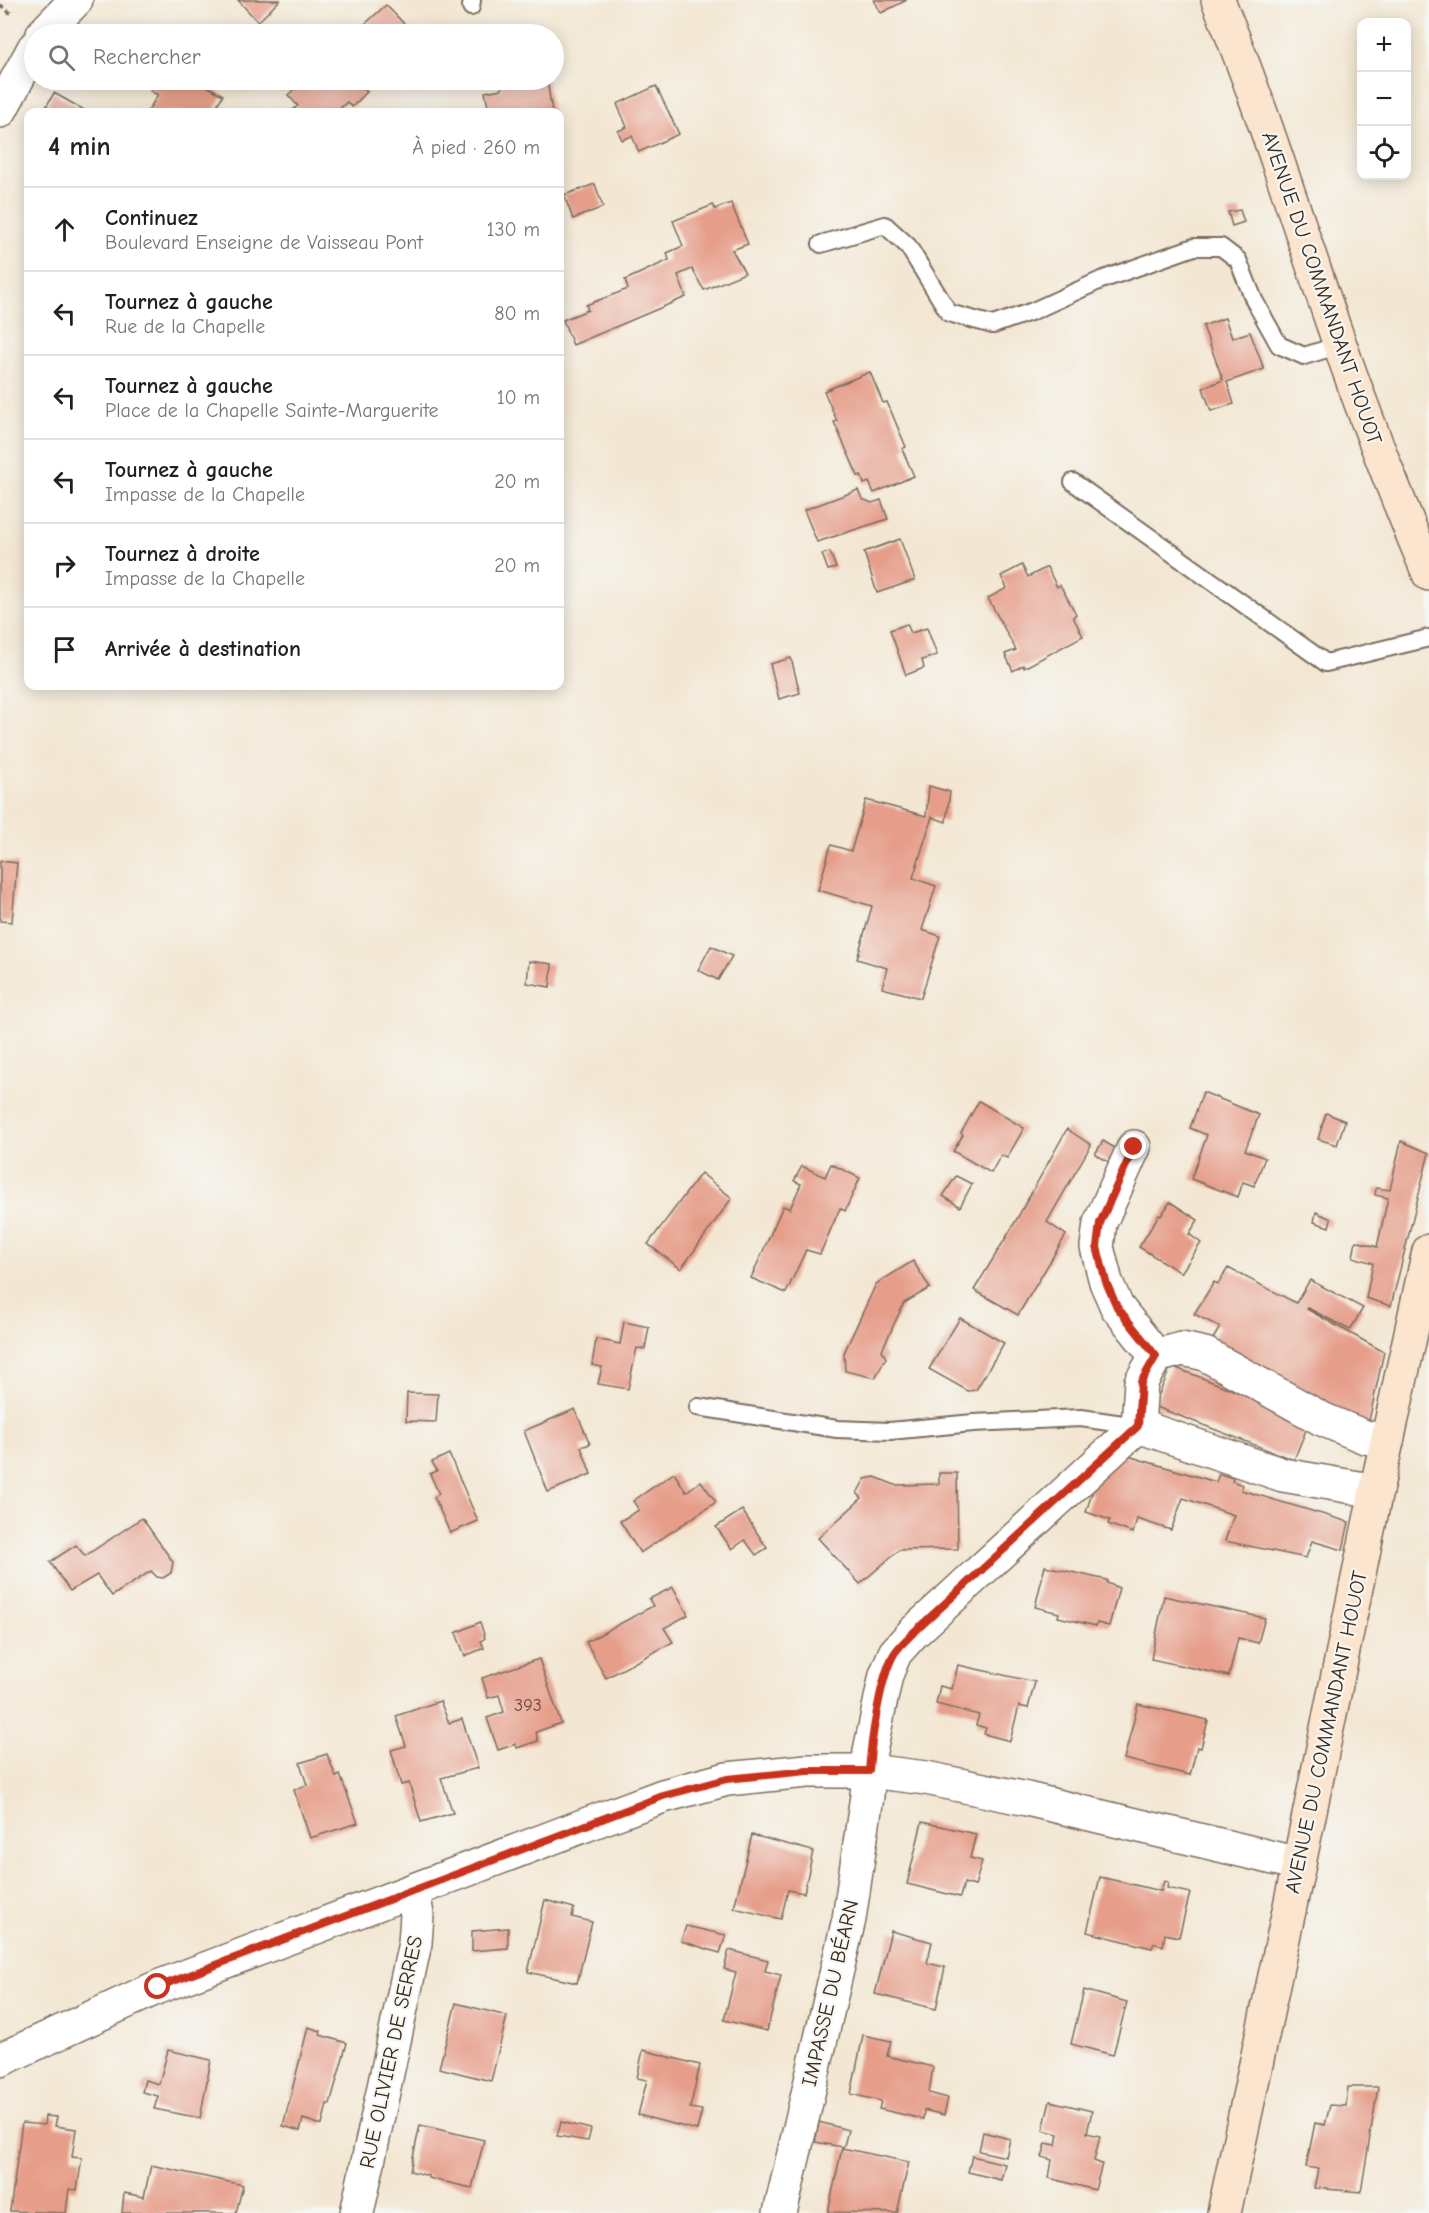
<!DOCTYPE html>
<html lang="fr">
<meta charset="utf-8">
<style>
:root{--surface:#fff;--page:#f2f2f2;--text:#202124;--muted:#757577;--line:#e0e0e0}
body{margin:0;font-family:"Comic Neue",sans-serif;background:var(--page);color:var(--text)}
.controls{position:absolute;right:18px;top:18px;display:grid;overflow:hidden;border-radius:12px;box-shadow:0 3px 15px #0003}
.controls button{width:54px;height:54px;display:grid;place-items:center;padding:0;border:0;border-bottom:2px solid var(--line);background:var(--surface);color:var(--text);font:30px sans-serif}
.stop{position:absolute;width:18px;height:18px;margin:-14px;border:4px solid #c8321e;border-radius:50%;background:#fff}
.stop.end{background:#c8321e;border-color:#fff;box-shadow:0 2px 6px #0008}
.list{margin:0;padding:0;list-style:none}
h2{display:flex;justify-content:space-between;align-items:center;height:78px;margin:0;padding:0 24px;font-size:26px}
h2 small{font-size:20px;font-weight:400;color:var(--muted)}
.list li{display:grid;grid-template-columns:39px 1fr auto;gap:18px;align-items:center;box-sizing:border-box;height:84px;padding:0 24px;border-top:2px solid var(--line)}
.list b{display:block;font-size:22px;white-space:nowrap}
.list p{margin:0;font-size:20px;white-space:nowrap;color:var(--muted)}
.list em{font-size:20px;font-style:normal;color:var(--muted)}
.icon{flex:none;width:33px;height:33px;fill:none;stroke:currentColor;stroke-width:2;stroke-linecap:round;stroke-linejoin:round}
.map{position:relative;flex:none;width:1429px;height:2213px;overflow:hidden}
.search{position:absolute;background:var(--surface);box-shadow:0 3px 15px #0003;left:24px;top:24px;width:540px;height:66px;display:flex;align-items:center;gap:15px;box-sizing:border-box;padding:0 21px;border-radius:33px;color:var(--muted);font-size:22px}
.panel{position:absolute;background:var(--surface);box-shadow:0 3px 15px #0003;left:24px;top:108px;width:540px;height:582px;border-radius:12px}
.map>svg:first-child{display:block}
.building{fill:#e69e8a}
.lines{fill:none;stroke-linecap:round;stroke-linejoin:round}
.service-casing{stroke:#7b6c5d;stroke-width:20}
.minor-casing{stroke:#7b6c5d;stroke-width:36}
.secondary-casing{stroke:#7b6c5d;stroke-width:36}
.path{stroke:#7b6c5d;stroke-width:4;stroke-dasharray:4.5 4.5;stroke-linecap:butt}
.service{stroke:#fff;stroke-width:16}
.minor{stroke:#fff;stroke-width:33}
.secondary{stroke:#fbe5cf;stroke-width:33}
.route{stroke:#c8321e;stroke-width:8}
.labels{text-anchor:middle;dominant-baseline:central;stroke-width:4.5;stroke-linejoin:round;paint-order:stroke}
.number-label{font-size:18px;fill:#664739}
.street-label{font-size:21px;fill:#3b2a1e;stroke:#f6f6f2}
</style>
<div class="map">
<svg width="1429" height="2213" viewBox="0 0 1429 2213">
<rect width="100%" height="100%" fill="#f6f6f2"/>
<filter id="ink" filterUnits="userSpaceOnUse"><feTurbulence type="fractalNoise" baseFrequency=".0167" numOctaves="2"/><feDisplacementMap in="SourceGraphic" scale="12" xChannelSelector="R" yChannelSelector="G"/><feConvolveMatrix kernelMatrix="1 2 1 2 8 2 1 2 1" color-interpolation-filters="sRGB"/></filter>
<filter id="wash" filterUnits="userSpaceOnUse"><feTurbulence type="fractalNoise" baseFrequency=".008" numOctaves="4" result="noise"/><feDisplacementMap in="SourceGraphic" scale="24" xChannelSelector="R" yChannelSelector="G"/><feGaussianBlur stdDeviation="1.35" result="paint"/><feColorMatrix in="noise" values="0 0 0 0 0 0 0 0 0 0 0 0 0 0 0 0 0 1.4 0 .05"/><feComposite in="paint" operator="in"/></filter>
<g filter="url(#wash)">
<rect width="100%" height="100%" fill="#f3e7d3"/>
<g id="blocks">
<g class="building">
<polygon points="238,0 280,0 258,22"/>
<polygon points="874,0 907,0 881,13"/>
<polygon points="386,5 414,34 354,34"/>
<polygon points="157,80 196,80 223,95 213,112 147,112 158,95 150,91"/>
<polygon points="304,80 367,80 361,85 367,92 352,107 347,102 336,112 290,112 298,106 288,95"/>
<polygon points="500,80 547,80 552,112 489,112 485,92 502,89"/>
<polygon points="656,86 679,134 639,152 632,136 622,140 618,131 627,127 617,104"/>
<polygon points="54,93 86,111 85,112 43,112"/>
<polygon points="595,184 603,207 573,219 564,195"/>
<polygon points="731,203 748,244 732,250 745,273 704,290 692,269 678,275 686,297 573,345 563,320 588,310 586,305 628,289 625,280 669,260 667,253 683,246 673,221 713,205 715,209"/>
<polygon points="1240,210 1244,222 1232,226 1228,212"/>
<polygon points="1225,318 1232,338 1250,332 1264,369 1227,382 1234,404 1211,411 1203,388 1223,380 1203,326"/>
<polygon points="870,372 883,403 887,402 906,447 902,449 914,476 874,493 869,482 864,484 861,475 858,476 834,422 837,421 824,391"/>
<polygon points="858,490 862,499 872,503 881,500 888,519 817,542 804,510"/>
<polygon points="900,539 915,580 877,593 864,552"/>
<polygon points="830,552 836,568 828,570 822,554"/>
<polygon points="1022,565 1028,577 1047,567 1057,587 1060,585 1076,614 1073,617 1083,636 1024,668 1023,665 1013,671 1005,654 1016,650 988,598 1007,588 1001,576"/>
<polygon points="907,624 911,633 927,628 937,655 922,660 924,668 906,675 890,630"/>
<polygon points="791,658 800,693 779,699 770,664"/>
<polygon points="929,786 950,792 946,822 932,817 913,878 936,886 922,930 940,936 921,998 882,988 887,968 857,959 872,906 818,890 831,845 851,851 866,800 926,816"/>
<polygon points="0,861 17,863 12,922 0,921"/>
<polygon points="711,946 732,956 718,980 698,970"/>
<polygon points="529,961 552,964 550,987 527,983"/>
<polygon points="1203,1092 1259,1115 1245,1150 1265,1158 1254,1186 1243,1182 1238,1197 1191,1179 1207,1135 1190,1128"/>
<polygon points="979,1101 1024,1128 1007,1158 1001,1155 991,1173 953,1151 963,1135 961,1133"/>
<polygon points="1326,1113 1345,1121 1337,1145 1318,1139"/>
<polygon points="1067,1129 1091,1145 1047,1222 1066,1235 1018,1315 974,1290 1010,1231"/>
<polygon points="1103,1141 1120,1151 1112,1164 1095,1154"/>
<polygon points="1401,1141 1429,1153 1391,1306 1366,1298 1373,1263 1353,1257 1356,1241 1377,1247 1388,1198 1375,1195 1376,1188 1390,1190"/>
<polygon points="831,1164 860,1178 845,1211 840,1208 820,1254 806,1250 786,1293 751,1278 783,1206 790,1209 801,1184 794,1181 802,1166 825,1177"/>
<polygon points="701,1173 732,1198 681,1269 648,1244"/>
<polygon points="956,1176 972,1184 960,1207 943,1196"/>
<polygon points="1170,1202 1198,1220 1189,1234 1201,1243 1181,1273 1139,1247 1159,1215 1161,1216"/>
<polygon points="1316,1212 1331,1219 1329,1227 1314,1222"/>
<polygon points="913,1261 930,1288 904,1303 882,1350 886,1358 875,1378 845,1371 844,1353 876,1284"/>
<polygon points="1228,1268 1296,1303 1310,1280 1363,1308 1350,1330 1308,1308 1307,1309 1384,1352 1367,1430 1210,1344 1220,1327 1194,1314 1214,1282 1218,1284"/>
<polygon points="960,1318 1004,1343 976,1390 968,1391 929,1369"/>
<polygon points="624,1322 649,1327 645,1349 637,1348 628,1389 598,1384 602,1367 592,1365 596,1339 620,1344"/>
<polygon points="1171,1366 1310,1420 1294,1460 1154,1406"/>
<polygon points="407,1393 438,1394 436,1422 406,1421"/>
<polygon points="575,1409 590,1444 581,1447 591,1474 548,1492 524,1431"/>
<polygon points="1118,1453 1216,1482 1219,1474 1233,1478 1232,1481 1242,1485 1241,1490 1349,1522 1343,1550 1312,1541 1306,1558 1225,1541 1234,1515 1183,1498 1171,1530 1137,1519 1133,1533 1108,1524 1110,1520 1086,1512 1092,1493 1080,1490"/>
<polygon points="449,1454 478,1521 450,1533 434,1497 439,1494 430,1474 437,1471 432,1462"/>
<polygon points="674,1473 686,1492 701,1481 716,1502 640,1553 620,1521 639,1510 633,1501"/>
<polygon points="939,1473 957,1473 958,1549 899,1550 860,1584 818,1538 862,1498 857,1493 865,1479 875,1477 895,1485 939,1484"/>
<polygon points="742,1510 767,1548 756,1555 745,1540 732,1549 716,1527"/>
<polygon points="142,1518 173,1562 171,1573 163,1578 157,1577 151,1571 112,1596 97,1575 70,1591 50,1562 76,1545 85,1556"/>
<polygon points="1045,1566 1107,1580 1107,1583 1119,1588 1109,1626 1097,1623 1096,1626 1058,1617 1059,1613 1035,1607"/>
<polygon points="673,1587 688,1615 664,1628 673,1642 606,1678 586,1642 653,1606 649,1599"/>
<polygon points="1164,1596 1265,1618 1258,1643 1238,1638 1229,1676 1151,1659"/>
<polygon points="480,1622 485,1638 481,1641 484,1648 465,1656 456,1633"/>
<polygon points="539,1659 561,1723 536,1732 538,1741 517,1748 516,1744 498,1750 487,1718 504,1712 499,1695 488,1698 482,1678"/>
<polygon points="958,1665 1035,1682 1028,1708 1019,1706 1010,1741 984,1734 986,1728 976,1725 979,1715 936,1704 940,1686 952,1689"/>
<polygon points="440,1701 449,1723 462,1719 478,1768 441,1778 453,1813 421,1822 409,1783 401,1785 391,1750 406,1746 396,1716"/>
<polygon points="1138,1704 1208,1720 1201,1748 1197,1747 1190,1775 1124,1759"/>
<polygon points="327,1754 336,1777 340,1775 358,1823 310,1838 294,1790 307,1785 300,1763"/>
<polygon points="922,1822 976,1834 970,1858 982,1861 975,1886 964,1883 960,1897 907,1884"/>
<polygon points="752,1835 813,1851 804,1893 788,1890 781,1919 734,1908"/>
<polygon points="1100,1877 1161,1891 1164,1881 1168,1882 1167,1888 1190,1893 1179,1937 1165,1934 1163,1946 1154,1943 1152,1948 1087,1932"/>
<polygon points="545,1900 574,1908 572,1917 592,1922 577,1983 528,1972"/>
<polygon points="686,1926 726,1935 720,1953 681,1941"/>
<polygon points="508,1928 508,1948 472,1951 472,1931"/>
<polygon points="891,1931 932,1942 927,1963 945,1967 936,2009 875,1994"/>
<polygon points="729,1950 768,1960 765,1971 781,1975 767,2031 724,2020 736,1972 724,1969"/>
<polygon points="1084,1990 1127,2002 1113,2055 1071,2044"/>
<polygon points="456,2003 507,2016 491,2081 439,2068"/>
<polygon points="308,2027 321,2031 320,2035 347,2043 330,2104 327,2104 322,2125 303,2119 300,2131 283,2126"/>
<polygon points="863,2035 891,2041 887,2056 933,2067 929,2093 948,2098 944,2115 924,2110 923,2119 879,2109 881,2101 851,2094"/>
<polygon points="168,2050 211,2060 200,2118 154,2109 158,2096 142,2092 145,2080 159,2084"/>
<polygon points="643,2050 700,2065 690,2108 702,2110 697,2130 638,2115 647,2080 637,2078"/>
<polygon points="1348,2087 1378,2087 1361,2192 1314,2188 1318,2169 1306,2167 1315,2123 1325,2125 1330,2105 1346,2106"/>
<polygon points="1050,2101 1092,2111 1087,2133 1100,2136 1094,2161 1102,2164 1095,2190 1049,2178 1052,2160 1042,2157 1046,2143 1056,2145 1058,2134 1043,2130"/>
<polygon points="45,2116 57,2117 55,2126 76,2129 72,2157 82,2158 77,2190 69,2189 66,2213 10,2211 22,2123 44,2125"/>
<polygon points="561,2122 591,2129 588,2141 557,2136"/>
<polygon points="819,2122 848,2130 844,2146 842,2147 815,2142"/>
<polygon points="420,2125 484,2140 472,2188 428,2178 429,2176 410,2171"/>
<polygon points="983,2132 1010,2139 1006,2157 979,2151"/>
<polygon points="842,2148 909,2162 897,2213 828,2212"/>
<polygon points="972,2156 1005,2164 1001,2180 968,2172"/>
<polygon points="151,2165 243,2185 236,2213 122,2213 124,2193 144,2197"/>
</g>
</g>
</g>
<g filter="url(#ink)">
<use href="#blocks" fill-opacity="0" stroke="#7b6c5d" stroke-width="1.5"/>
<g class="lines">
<defs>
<g id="service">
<polyline points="471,7 472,0"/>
<polyline points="821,244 885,225 908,246 949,313 993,325 1033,311 1101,280 1194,247 1221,247 1238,260 1254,300 1279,345 1304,356 1340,345"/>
<polyline points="1073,482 1326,663 1429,638"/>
<polyline points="698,1407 837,1429 890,1431 973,1423 1081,1418 1137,1426"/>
</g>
<g id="minor">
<polyline points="43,34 76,0"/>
<polyline points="0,111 34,48"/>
<polyline points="1134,1147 1100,1223 1097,1247 1106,1282 1117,1307 1156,1356"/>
<polyline points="1138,1426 1141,1382 1156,1356 1182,1349 1205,1354 1322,1419 1365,1437 1387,1441"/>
<polyline points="1138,1426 1283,1475 1376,1491"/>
<polyline points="0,2060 158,1987 601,1819 663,1796 727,1779 807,1771 869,1771 926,1778 1027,1799 1299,1864"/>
<polyline points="357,2213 415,1943 417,1915 413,1891"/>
<polyline points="780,2213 849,1919 867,1796 870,1751 886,1675 895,1653 913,1633 1138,1426"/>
</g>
<g id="secondary">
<path d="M1218 0C1264 112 1299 228 1339 342 1366 420 1397 498 1429 574"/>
<polyline points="1224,2213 1299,1864 1376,1491 1429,1251"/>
</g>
</defs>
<use href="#service" class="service-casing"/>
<use href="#minor" class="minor-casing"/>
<use href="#secondary" class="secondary-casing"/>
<polyline class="path" points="0,5 13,15"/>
<use href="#service" class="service"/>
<use href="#minor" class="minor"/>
<use href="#secondary" class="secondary"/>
</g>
</g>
<g class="lines" filter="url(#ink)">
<path class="route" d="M158 1987 663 1796 727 1779 807 1771H869C871 1742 880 1678 894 1654 899 1646 907 1639 913 1633L1138 1426 1141 1382 1156 1356 1117 1307 1106 1282 1097 1247 1100 1223 1134 1147"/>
</g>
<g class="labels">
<g class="number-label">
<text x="528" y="1705">393</text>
</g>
<g class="street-label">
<text transform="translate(1322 288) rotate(71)">AVENUE DU COMMANDANT HOUOT</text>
<text transform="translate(1326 1732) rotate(-78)">AVENUE DU COMMANDANT HOUOT</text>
<text transform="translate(830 1993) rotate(-77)">IMPASSE DU BÉARN</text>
<text transform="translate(391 2052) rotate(-78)">RUE OLIVIER DE SERRES</text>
</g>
</g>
</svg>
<div class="controls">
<button>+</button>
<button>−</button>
<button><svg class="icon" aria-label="locate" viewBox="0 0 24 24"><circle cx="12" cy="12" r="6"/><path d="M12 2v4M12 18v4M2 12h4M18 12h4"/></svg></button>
</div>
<div class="stop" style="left:158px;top:1987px"></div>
<div class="stop end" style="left:1134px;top:1147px"></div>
<div class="search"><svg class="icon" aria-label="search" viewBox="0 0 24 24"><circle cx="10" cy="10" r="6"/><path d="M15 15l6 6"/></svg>Rechercher</div>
<section class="panel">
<h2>4 min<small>À pied · 260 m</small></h2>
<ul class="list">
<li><svg class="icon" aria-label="ahead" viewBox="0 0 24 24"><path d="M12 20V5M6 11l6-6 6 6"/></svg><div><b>Continuez</b><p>Boulevard Enseigne de Vaisseau Pont</p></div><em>130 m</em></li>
<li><svg class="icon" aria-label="left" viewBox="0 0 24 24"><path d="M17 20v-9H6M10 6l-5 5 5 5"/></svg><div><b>Tournez à gauche</b><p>Rue de la Chapelle</p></div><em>80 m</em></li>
<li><svg class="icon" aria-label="left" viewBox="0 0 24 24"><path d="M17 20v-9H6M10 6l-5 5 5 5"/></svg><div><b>Tournez à gauche</b><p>Place de la Chapelle Sainte-Marguerite</p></div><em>10 m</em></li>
<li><svg class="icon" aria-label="left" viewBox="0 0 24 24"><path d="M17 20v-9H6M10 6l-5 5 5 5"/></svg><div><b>Tournez à gauche</b><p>Impasse de la Chapelle</p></div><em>20 m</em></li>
<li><svg class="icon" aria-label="right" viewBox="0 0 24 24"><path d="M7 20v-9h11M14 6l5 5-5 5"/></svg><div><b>Tournez à droite</b><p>Impasse de la Chapelle</p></div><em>20 m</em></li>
<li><svg class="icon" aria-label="arrive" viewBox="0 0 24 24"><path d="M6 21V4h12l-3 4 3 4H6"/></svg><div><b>Arrivée à destination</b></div></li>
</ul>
</section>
</div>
